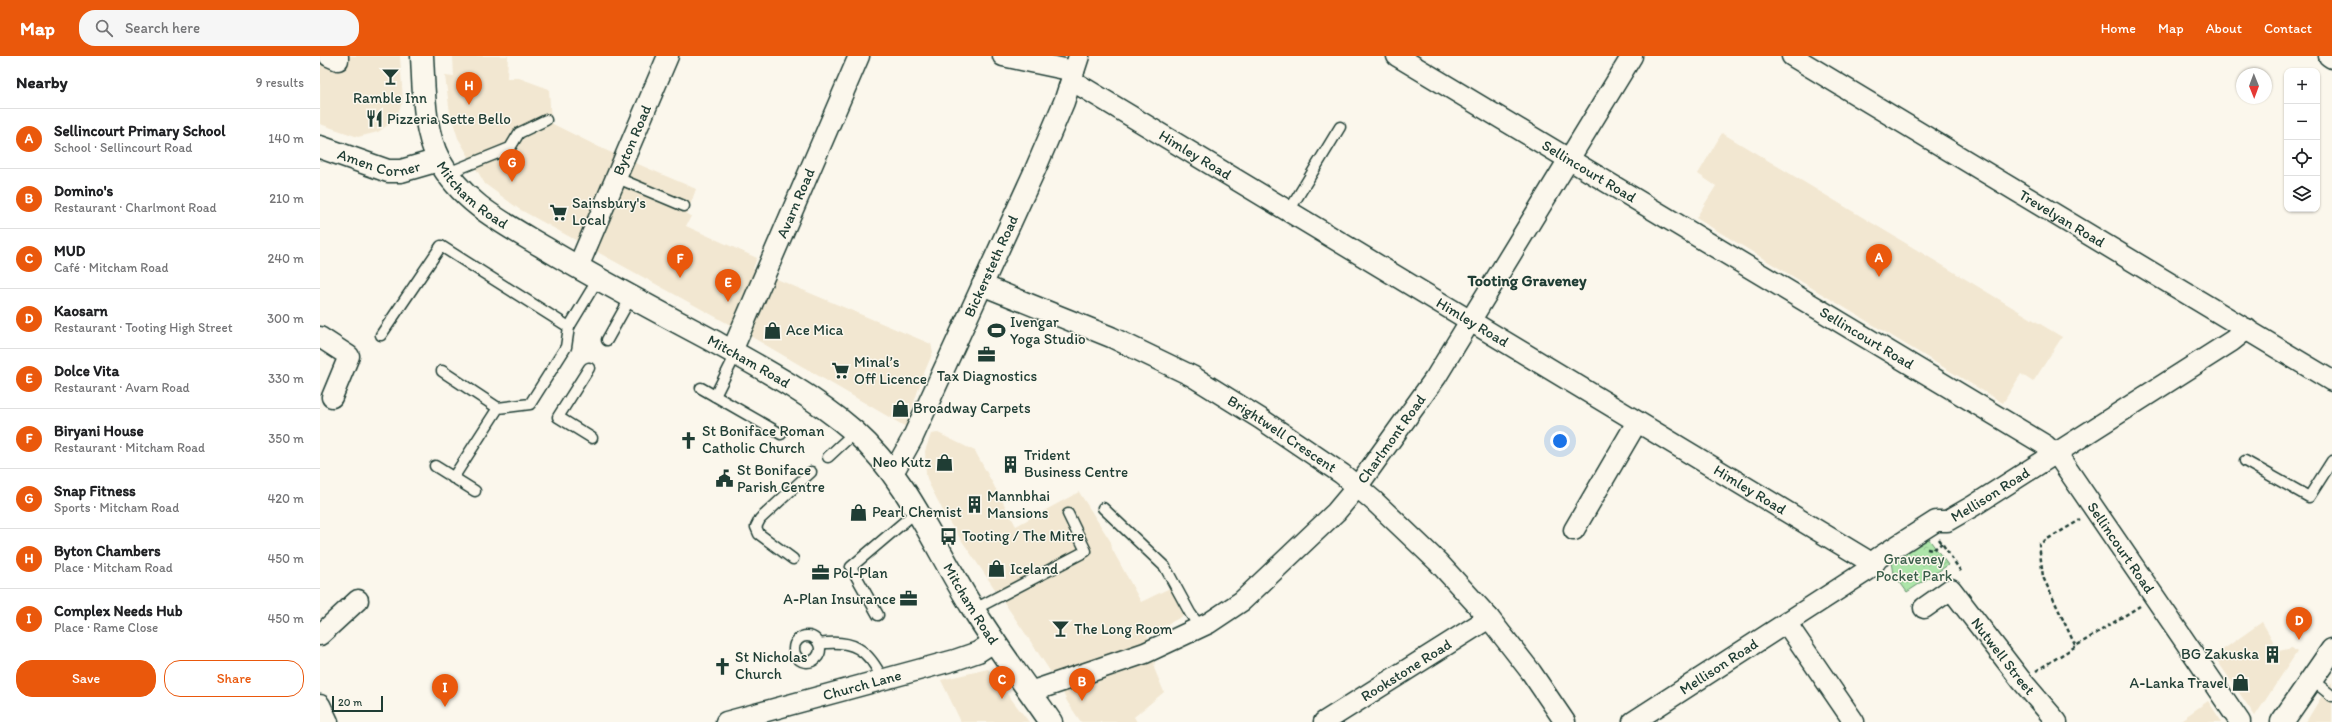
<!DOCTYPE html>
<meta charset="utf-8">
<style>
:root{--surface:#fff;--page:#f6f6f6;--text:#202124;--muted:#757577;--line:#e0e0e0;--accent:#ea580c}
body{margin:0;font-family:Itim,sans-serif;background:var(--page);color:var(--text)}
.controls{position:absolute;right:12px;top:12px;display:grid;overflow:hidden;border-radius:8px;box-shadow:0 1px 3px #0004}
.controls button{width:36px;height:36px;display:grid;place-items:center;padding:0;border:0;border-bottom:1px solid var(--line);background:var(--surface);color:var(--text);font:20px sans-serif}
.compass{position:absolute;left:1916px;top:12px;width:36px;height:36px;border-radius:50%;background:var(--surface);box-shadow:0 1px 3px #0004;rotate:179deg}
.scale{position:absolute;left:12px;bottom:10px;width:51px;box-sizing:border-box;padding-left:4px;border:2px solid #1f3d34;border-top:0;font-size:11px;line-height:14px;white-space:nowrap;color:#1f3d34;-webkit-text-stroke:3px #fbf7ec;paint-order:stroke}
.you{position:absolute;left:1240px;top:385px;width:14px;height:14px;margin:-10px;border:3px solid #fff;border-radius:50%;background:#1a73e8;box-shadow:0 0 0 6px #1a73e833}
.badge{display:grid;place-items:center;width:26px;height:26px;border-radius:50%;background:var(--accent);color:#fff;font-size:13px;font-weight:700}
.pin{position:absolute;translate:-50% -33px;filter:drop-shadow(0 1px 2px #0008)}
.pin::after{content:'';position:absolute;top:21px;width:14px;height:12px;background:inherit;clip-path:polygon(0 0,100% 0,50% 100%)}
.list{margin:0;padding:0;list-style:none}
h2{display:flex;justify-content:space-between;align-items:center;height:52px;margin:0;padding:0 16px;font-size:17px}
h2 small{font-size:13px;font-weight:400;color:var(--muted)}
.list li{display:grid;grid-template-columns:26px 1fr auto;gap:12px;align-items:center;box-sizing:border-box;height:60px;padding:0 16px;border-top:1px solid var(--line)}
.list b{display:block;font-size:15px;white-space:nowrap}
.list p{margin:0;font-size:13px;white-space:nowrap;color:var(--muted)}
.list em{font-size:13px;font-style:normal;color:var(--muted)}
.actions{display:flex;gap:8px;padding:12px 16px}
.actions a{flex:1;padding:9px 0;border:1px solid var(--accent);border-radius:16px;text-align:center;font-size:14px;color:var(--accent)}
.actions .main{background:var(--accent);color:#fff}
.icon{flex:none;width:22px;height:22px;fill:none;stroke:currentColor;stroke-width:2;stroke-linecap:round;stroke-linejoin:round}
.map{position:relative;flex:none;width:2012px;height:666px;overflow:hidden}
header{display:flex;align-items:center;gap:24px;box-sizing:border-box;height:56px;padding:0 20px;background:var(--accent);color:#fff}
header strong{font-size:19px}
nav{display:flex;gap:22px;margin-inline-start:auto;font-size:14px}
.search{width:280px;height:36px;background:var(--page);display:flex;align-items:center;gap:10px;box-sizing:border-box;padding:0 14px;border-radius:16px;color:var(--muted);font-size:15px}
main{display:flex}
aside{flex:1;background:var(--surface)}
.map>svg:first-child{display:block}
.built{fill:#f2e7d1}
.park{fill:url(#park-crowns);stroke:#66916e}
.lines{fill:none;stroke-linecap:round;stroke-linejoin:round}
.lane-casing{stroke:#1f3d34;stroke-width:13}
.street-casing{stroke:#1f3d34;stroke-width:23}
.secondary-casing{stroke:#1f3d34;stroke-width:25}
.primary-casing{stroke:#1f3d34;stroke-width:25}
.highway-casing{stroke:#1f3d34;stroke-width:25}
.path{stroke:#1f3d34;stroke-width:2.5;stroke-dasharray:4 3;stroke-linecap:butt}
.lane{stroke:#fbf7ec;stroke-width:10}
.street{stroke:#fbf7ec;stroke-width:20}
.secondary{stroke:#fbf7ec;stroke-width:22}
.primary{stroke:#fbf7ec;stroke-width:22}
.highway{stroke:#fbf7ec;stroke-width:22}
.labels{text-anchor:middle;dominant-baseline:central;stroke-width:3;stroke-linejoin:round;paint-order:stroke}
.poi-label{font-size:15px;fill:#1f3d34;stroke:#fbf7ec;text-anchor:start}
.street-label{font-size:15px;fill:#1f3d34;stroke:#fbf7ec}
.park-label{font-size:15px;fill:#3b5f4b;stroke:#fbf7ec}
.neighbourhood-label{font-size:16px;font-weight:bold;fill:#1f3d34;stroke:#fbf7ec}
</style>
<header>
<strong>Map</strong>
<div class="search"><svg class="icon" aria-label="search" viewBox="0 0 24 24"><circle cx="10" cy="10" r="6"/><path d="M15 15l6 6"/></svg>Search here</div>
<nav><a>Home</a><a>Map</a><a>About</a><a>Contact</a></nav>
</header>
<main>
<aside>
<h2>Nearby<small>9 results</small></h2>
<ul class="list">
<li><span class="badge">A</span><div><b>Sellincourt Primary School</b><p>School · Sellincourt Road</p></div><em>140 m</em></li>
<li><span class="badge">B</span><div><b>Domino's</b><p>Restaurant · Charlmont Road</p></div><em>210 m</em></li>
<li><span class="badge">C</span><div><b>MUD</b><p>Café · Mitcham Road</p></div><em>240 m</em></li>
<li><span class="badge">D</span><div><b>Kaosarn</b><p>Restaurant · Tooting High Street</p></div><em>300 m</em></li>
<li><span class="badge">E</span><div><b>Dolce Vita</b><p>Restaurant · Avarn Road</p></div><em>330 m</em></li>
<li><span class="badge">F</span><div><b>Biryani House</b><p>Restaurant · Mitcham Road</p></div><em>350 m</em></li>
<li><span class="badge">G</span><div><b>Snap Fitness</b><p>Sports · Mitcham Road</p></div><em>420 m</em></li>
<li><span class="badge">H</span><div><b>Byton Chambers</b><p>Place · Mitcham Road</p></div><em>450 m</em></li>
<li><span class="badge">I</span><div><b>Complex Needs Hub</b><p>Place · Rame Close</p></div><em>450 m</em></li>
</ul>
<div class="actions"><a class="main">Save</a><a>Share</a></div>
</aside>
<div class="map">
<svg width="2012" height="666" viewBox="0 0 2012 666">
<defs>
<pattern id="park-crowns" width="20" height="18" patternUnits="userSpaceOnUse"><rect width="20" height="18" fill="#ade5a9"/><path d="M2 6a3 3 0 1 1 6 0M12 15a3 3 0 1 1 6 0" fill="none" stroke="#94c592"/></pattern>
</defs>
<rect width="100%" height="100%" fill="#fbf7ec"/>
<filter id="ink" filterUnits="userSpaceOnUse"><feTurbulence type="fractalNoise" baseFrequency=".025" numOctaves="2"/><feDisplacementMap in="SourceGraphic" scale="8" xChannelSelector="R" yChannelSelector="G"/><feConvolveMatrix kernelMatrix="1 2 1 2 8 2 1 2 1" color-interpolation-filters="sRGB"/></filter>
<g filter="url(#ink)">
<g class="built">
<polygon points="15,0 80,0 83,45 75,64 58,76 38,81 0,68 0,1"/>
<polygon points="133,0 188,0 187,22 199,22 229,33 231,67 283,93 376,133 367,158 371,160 366,170 437,202 433,213 611,288 613,296 602,322 586,371 425,277 199,153 165,128 138,82 130,57 125,20 134,21"/>
<polygon points="1402,77 1742,281 1713,326 1701,318 1683,347 1376,162 1396,130 1378,118"/>
<polygon points="618,377 655,395 696,470 759,436 791,486 792,493 821,546 852,531 863,560 827,579 835,604 834,612 844,636 814,661 817,666 761,666 748,647 738,627 703,574 629,466 609,428 606,419 605,395 611,378"/>
<polygon points="1942,566 1959,595 1972,592 1977,596 1935,660 1894,600"/>
<polygon points="668,613 709,666 641,666 621,624"/>
<polygon points="2012,626 2012,666 1986,666 2003,638"/>
<polygon points="1888,645 1902,666 1858,666"/>
</g>
<polygon class="park" points="1608,482 1628,509 1587,536 1574,518 1572,506"/>
<g class="lines">
<defs>
<g id="lane">
<polyline points="128,117 190,92 199,77 226,64"/>
<polyline points="295,121 364,150"/>
<polyline points="969,155 1020,71"/>
<polyline points="61,279 121,190 249,271"/>
<polyline points="287,284 311,241"/>
<polyline points="269,312 238,361 272,382"/>
<polyline points="122,315 178,352"/>
<polyline points="381,332 461,378"/>
<polyline points="395,340 416,298"/>
<polyline points="508,401 535,376"/>
<polyline points="1925,405 1989,441 2012,405"/>
<polyline points="115,410 155,435"/>
<polyline points="133,422 178,352 210,348 246,291 249,271 278,223"/>
<polyline points="783,452 845,511 870,557 880,571"/>
<polyline points="473,503 439,478 436,471 440,463 491,416"/>
<polyline points="653,554 766,495 748,458"/>
<polyline points="558,559 531,511 597,455"/>
<circle cx="487" cy="593" r="13"/>
<path d="M499 588C533 583 548 593 563 624"/>
<polyline points="1991,623 2012,640"/>
</g>
<g id="street">
<polyline points="9,0 18,4 18,0"/>
<polyline points="683,0 754,15"/>
<path id="s1" d="M1077 0 1725 389 1741 404 1920 666"/>
<path id="s2" d="M1472 0 2012 325"/>
<polyline points="2009,0 2012,2"/>
<path id="s3" d="M751 24 1545 503 1551 512"/>
<path id="s4" d="M258 211 348 0"/>
<path id="s5" d="M662 229 791 281 872 320 941 363 1022 418 1054 445 1118 506 1169 562 1211 616 1245 666"/>
<polyline points="0,281 29,300 12,341"/>
<path id="s6" d="M412 295 539 0"/>
<path id="s7" d="M573 417 592 383 715 114 744 46 759 0"/>
<polyline points="1254,474 1317,366"/>
<path id="s8" d="M1604 552 1631 533 1701 624 1737 666"/>
<polyline points="1467,568 1534,666"/>
<polyline points="0,579 38,544"/>
<path id="s9" d="M710 636 825 597 889 567 922 545 1016 456 1037 431 1116 321 1312 0"/>
<polyline points="0,649 8,666"/>
<path id="s10" d="M406 666 635 604 658 596 675 585"/>
<path id="s11" d="M1004 666 1169 562"/>
<path id="s12" d="M1313 666 1551 512 1558 502 1616 465H1627L1653 450 1912 285 1927 273"/>
</g>
<g id="secondary">
<path id="s13" d="M0 91 68 115H81L119 104"/>
</g>
<g id="primary">
<path id="s14" d="M102 0C104 34 103 73 119 104 142 147 185 168 225 192 280 225 337 255 393 285 442 312 492 339 535 376 588 423 615 492 652 551 676 591 705 628 731 666"/>
</g>
<polyline id="highway" points="1962,666 2012,594"/>
</defs>
<use href="#lane" class="lane-casing"/>
<use href="#street" class="street-casing"/>
<use href="#secondary" class="secondary-casing"/>
<use href="#primary" class="primary-casing"/>
<use href="#highway" class="highway-casing"/>
<g class="path">
<polyline points="1619,483 1642,517"/>
<polyline points="1607,493 1613,494 1622,487"/>
<polyline points="1755,589 1723,521 1719,488 1760,464"/>
<polyline points="1716,615 1820,550"/>
</g>
<use href="#lane" class="lane"/>
<use href="#street" class="street"/>
<use href="#secondary" class="secondary"/>
<use href="#primary" class="primary"/>
<use href="#highway" class="highway"/>
</g>
</g>
<defs>
<symbol id="bar-bare" viewBox="-9 -9 18 18"><path d="M-6-5H6L.8 .8V4.5H3.5V6h-7V4.5H-.8V.8Z" fill="#1f3d34" stroke="#fbf7ec" stroke-width="2.5" paint-order="stroke"/></symbol>
<symbol id="restaurant-bare" viewBox="-9 -9 18 18"><path d="M-5-6h1v4h1v-4h1v4h1v-4h1v5L-1.5 .5V6h-2V.5L-5-1ZM5-6V6H3V1.5H1.5Q1.5-4 5-6Z" fill="#1f3d34" stroke="#fbf7ec" stroke-width="2.5" paint-order="stroke"/></symbol>
<symbol id="supermarket-bare" viewBox="-9 -9 18 18"><path d="M-6-5.5h2.5l.6 2H6L4.5 2H-2.5L-4.4-4H-6ZM-1.5 3.2a1.3 1.3 0 1 0 .1 0ZM3 3.2a1.3 1.3 0 1 0 .1 0Z" fill="#1f3d34" stroke="#fbf7ec" stroke-width="2.5" paint-order="stroke"/></symbol>
<symbol id="shop-bare" viewBox="-9 -9 18 18"><path d="M-5-2.5h2.3a2.7 3.5 0 0 1 5.4 0H5L5.5 6h-11ZM-1.5-2.5h3a1.5 2.3 0 0 0-3 0Z" fill="#1f3d34" stroke="#fbf7ec" stroke-width="2.5" paint-order="stroke"/></symbol>
<symbol id="stadium-bare" viewBox="-9 -9 18 18"><path d="M0-5a6.5 5 0 1 0 0 10a6.5 5 0 1 0 0-10ZM-3.5-1.8h7v3.6h-7Z" fill="#1f3d34" stroke="#fbf7ec" stroke-width="2.5" paint-order="stroke"/></symbol>
<symbol id="office-bare" viewBox="-9 -9 18 18"><path d="M-6-3h4V-5.5h4V-3h4V5H-6ZM-1-4.5V-3h2v-1.5ZM-6 0V1H6V0Z" fill="#1f3d34" stroke="#fbf7ec" stroke-width="2.5" paint-order="stroke"/></symbol>
<symbol id="church-bare" viewBox="-9 -9 18 18"><path d="M-1.2-6h2.4v3.5h3.3v2.4h-3.3V6h-2.4V-.1h-3.3v-2.4h3.3Z" fill="#1f3d34" stroke="#fbf7ec" stroke-width="2.5" paint-order="stroke"/></symbol>
<symbol id="building-bare" viewBox="-9 -9 18 18"><path d="M-4-6H4V6H1V3H-1V6H-4ZM-2.5-4.3h1.7v1.8h-1.7ZM.8-4.3h1.7v1.8H.8ZM-2.5-1h1.7V.8h-1.7ZM.8-1h1.7V.8H.8Z" fill="#1f3d34" stroke="#fbf7ec" stroke-width="2.5" paint-order="stroke"/></symbol>
<symbol id="civic-bare" viewBox="-9 -9 18 18"><path d="M-.6-6.5H3V-4.5H.6V-3L4-1V1h2V6H-6V1h2V-1L-.6-3ZM-1.2 2.5V6h2.4V2.5Z" fill="#1f3d34" stroke="#fbf7ec" stroke-width="2.5" paint-order="stroke"/></symbol>
<symbol id="bus-bare" viewBox="-9 -9 18 18"><path d="M-5-6H5V4H4V6H2V4H-2V6H-4V4H-5ZM-3.5-4V0h7V-4ZM-3.5 1.2v1.5H-2V1.2ZM2 1.2v1.5H3.5V1.2Z" fill="#1f3d34" stroke="#fbf7ec" stroke-width="2.5" paint-order="stroke"/></symbol>
</defs>
<g fill-rule="evenodd">
<use href="#bar-bare" x="58" y="8" width="25" height="25"/>
<use href="#restaurant-bare" x="42" y="50" width="25" height="25"/>
<use href="#supermarket-bare" x="226" y="144" width="25" height="25"/>
<use href="#shop-bare" x="440" y="262" width="25" height="25"/>
<use href="#stadium-bare" x="664" y="262" width="25" height="25"/>
<use href="#office-bare" x="654" y="286" width="25" height="25"/>
<use href="#supermarket-bare" x="508" y="302" width="25" height="25"/>
<use href="#shop-bare" x="568" y="340" width="25" height="25"/>
<use href="#church-bare" x="356" y="372" width="25" height="25"/>
<use href="#shop-bare" x="612" y="394" width="25" height="25"/>
<use href="#building-bare" x="678" y="396" width="25" height="25"/>
<use href="#civic-bare" x="392" y="410" width="25" height="25"/>
<use href="#building-bare" x="642" y="436" width="25" height="25"/>
<use href="#shop-bare" x="526" y="444" width="25" height="25"/>
<use href="#bus-bare" x="616" y="468" width="25" height="25"/>
<use href="#shop-bare" x="664" y="500" width="25" height="25"/>
<use href="#office-bare" x="488" y="504" width="25" height="25"/>
<use href="#office-bare" x="576" y="530" width="25" height="25"/>
<use href="#bar-bare" x="728" y="560" width="25" height="25"/>
<use href="#building-bare" x="1940" y="586" width="25" height="25"/>
<use href="#church-bare" x="390" y="598" width="25" height="25"/>
<use href="#shop-bare" x="1908" y="614" width="25" height="25"/>
</g>
<g class="labels">
<g class="poi-label">
<text x="70" y="42" text-anchor="middle">Ramble Inn</text>
<text x="67" y="63">Pizzeria Sette Bello</text>
<text x="252" y="147">Sainsbury's<tspan x="252" dy="17">Local</tspan></text>
<text x="690" y="266">Ivengar<tspan x="690" dy="17">Yoga Studio</tspan></text>
<text x="466" y="274">Ace Mica</text>
<text x="534" y="306">Minal’s<tspan x="534" dy="17">Off Licence</tspan></text>
<text x="667" y="320" text-anchor="middle">Tax Diagnostics</text>
<text x="593" y="352">Broadway Carpets</text>
<text x="382" y="375">St Boniface Roman<tspan x="382" dy="17">Catholic Church</tspan></text>
<text x="704" y="399">Trident<tspan x="704" dy="17">Business Centre</tspan></text>
<text x="611" y="406" text-anchor="end">Neo Kutz</text>
<text x="417" y="414">St Boniface<tspan x="417" dy="17">Parish Centre</tspan></text>
<text x="667" y="440">Mannbhai<tspan x="667" dy="17">Mansions</tspan></text>
<text x="552" y="456">Pearl Chemist</text>
<text x="642" y="480">Tooting / The Mitre</text>
<text x="690" y="513">Iceland</text>
<text x="513" y="517">Pol-Plan</text>
<text x="576" y="543" text-anchor="end">A-Plan Insurance</text>
<text x="754" y="573">The Long Room</text>
<text x="1939" y="598" text-anchor="end">BG Zakuska</text>
<text x="415" y="601">St Nicholas<tspan x="415" dy="17">Church</tspan></text>
<text x="1908" y="627" text-anchor="end">A-Lanka Travel</text>
</g>
<g class="street-label">
<text stroke="none"><textPath href="#s4" startOffset="138">Byton Road</textPath></text>
<text stroke="none"><textPath href="#s3" startOffset="145">Himley Road</textPath></text>
<text stroke="none"><textPath href="#s13" startOffset="62">Amen Corner</textPath></text>
<text stroke="none"><textPath href="#s1" startOffset="224">Sellincourt Road</textPath></text>
<text stroke="none"><textPath href="#s14" startOffset="155">Mitcham Road</textPath></text>
<text stroke="none"><textPath href="#s6" startOffset="161">Avarn Road</textPath></text>
<text stroke="none"><textPath href="#s2" startOffset="315">Trevelyan Road</textPath></text>
<text stroke="none"><textPath href="#s7" startOffset="229">Bickersteth Road</textPath></text>
<text stroke="none"><textPath href="#s3" startOffset="469">Himley Road</textPath></text>
<text stroke="none"><textPath href="#s1" startOffset="548">Sellincourt Road</textPath></text>
<text stroke="none"><textPath href="#s14" startOffset="479">Mitcham Road</textPath></text>
<text stroke="none"><textPath href="#s5" startOffset="336">Brightwell Crescent</textPath></text>
<text stroke="none"><textPath href="#s9" startOffset="453">Charlmont Road</textPath></text>
<text stroke="none"><textPath href="#s3" startOffset="793">Himley Road</textPath></text>
<text stroke="none"><textPath href="#s12" startOffset="426">Mellison Road</textPath></text>
<text stroke="none"><textPath href="#s1" startOffset="884">Sellincourt Road</textPath></text>
<text stroke="none"><textPath href="#s14" startOffset="815">Mitcham Road</textPath></text>
<text stroke="none"><textPath href="#s8" startOffset="118">Nutwell Street</textPath></text>
<text stroke="none"><textPath href="#s12" startOffset="102">Mellison Road</textPath></text>
<text stroke="none"><textPath href="#s11" startOffset="97">Rookstone Road</textPath></text>
<text stroke="none"><textPath href="#s10" startOffset="141">Church Lane</textPath></text>
</g>
<g class="park-label">
<text x="1594" y="503">Graveney<tspan x="1594" dy="17">Pocket Park</tspan></text>
</g>
<g class="neighbourhood-label">
<text x="1207" y="224">Tooting Graveney</text>
</g>
</g>
</svg>
<div class="controls">
<button>+</button>
<button>−</button>
<button><svg class="icon" aria-label="locate" viewBox="0 0 24 24"><circle cx="12" cy="12" r="6"/><path d="M12 2v4M12 18v4M2 12h4M18 12h4"/></svg></button>
<button><svg class="icon" aria-label="layers" viewBox="0 0 24 24"><path d="M12 4l9 5-9 5-9-5zM3 14l9 5 9-5"/></svg></button>
</div>
<svg class="compass" viewBox="-18 -18 36 36"><path d="M0-13l5 13h-10z" fill="#e53935"/><path d="M0 13l5-13h-10z" fill="#757577"/></svg>
<div class="scale">20 m</div>
<div class="you"></div>
<div class="pin badge" style="left:1559px;top:221px">A</div>
<div class="pin badge" style="left:762px;top:645px">B</div>
<div class="pin badge" style="left:682px;top:643px">C</div>
<div class="pin badge" style="left:1979px;top:584px">D</div>
<div class="pin badge" style="left:408px;top:246px">E</div>
<div class="pin badge" style="left:360px;top:222px">F</div>
<div class="pin badge" style="left:192px;top:126px">G</div>
<div class="pin badge" style="left:149px;top:49px">H</div>
<div class="pin badge" style="left:125px;top:651px">I</div>
</div>
</main>
